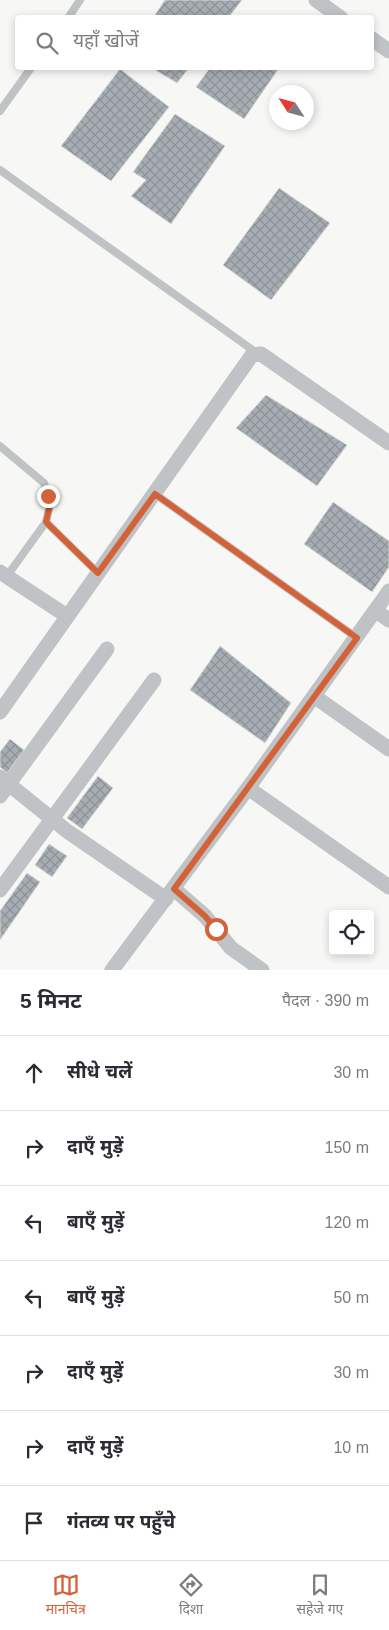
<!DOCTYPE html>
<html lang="hi">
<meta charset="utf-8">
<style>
:root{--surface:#fff;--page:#f7f7f7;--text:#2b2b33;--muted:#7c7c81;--line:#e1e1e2;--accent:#d36239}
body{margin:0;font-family:Arial,"Noto Sans Devanagari",sans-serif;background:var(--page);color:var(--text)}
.controls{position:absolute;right:15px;bottom:15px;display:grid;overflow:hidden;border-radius:5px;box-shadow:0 2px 8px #0003}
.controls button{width:45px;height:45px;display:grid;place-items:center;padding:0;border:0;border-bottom:1px solid var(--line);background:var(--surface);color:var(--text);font:25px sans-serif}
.compass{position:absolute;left:269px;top:85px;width:45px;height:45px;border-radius:50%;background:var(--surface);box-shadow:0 2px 8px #0003;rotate:306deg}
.stop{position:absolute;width:15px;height:15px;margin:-11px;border:4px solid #d36239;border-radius:50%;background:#fff}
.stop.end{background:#d36239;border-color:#fff;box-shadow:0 1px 5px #0008}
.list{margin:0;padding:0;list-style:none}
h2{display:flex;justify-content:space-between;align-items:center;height:65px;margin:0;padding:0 20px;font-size:21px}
h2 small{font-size:16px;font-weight:400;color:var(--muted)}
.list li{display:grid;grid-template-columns:32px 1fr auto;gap:15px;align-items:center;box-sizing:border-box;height:75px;padding:0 20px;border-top:1px solid var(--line)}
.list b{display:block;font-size:19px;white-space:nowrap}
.list em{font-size:16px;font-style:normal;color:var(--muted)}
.icon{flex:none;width:28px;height:28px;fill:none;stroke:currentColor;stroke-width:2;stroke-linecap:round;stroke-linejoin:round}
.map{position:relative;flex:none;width:389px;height:970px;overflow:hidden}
.search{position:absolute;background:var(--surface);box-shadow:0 2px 8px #0003;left:15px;right:15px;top:15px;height:55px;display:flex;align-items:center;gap:12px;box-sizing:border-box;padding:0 18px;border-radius:5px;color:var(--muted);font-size:19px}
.sheet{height:590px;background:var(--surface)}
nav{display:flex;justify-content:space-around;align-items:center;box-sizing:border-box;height:70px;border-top:1px solid var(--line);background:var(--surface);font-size:14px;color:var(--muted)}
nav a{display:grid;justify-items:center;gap:2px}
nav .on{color:var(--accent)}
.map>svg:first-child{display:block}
.building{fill:url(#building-cross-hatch);stroke:#d9d9d7}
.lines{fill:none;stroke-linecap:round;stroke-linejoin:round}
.service{stroke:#bfc3c6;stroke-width:8}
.minor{stroke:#bfc3c6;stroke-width:15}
.route{stroke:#d36239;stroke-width:6}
</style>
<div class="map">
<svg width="389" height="970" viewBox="0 0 389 970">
<defs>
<pattern id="building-cross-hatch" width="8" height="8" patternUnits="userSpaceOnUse" patternTransform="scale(1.25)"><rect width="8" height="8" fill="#a7aeb3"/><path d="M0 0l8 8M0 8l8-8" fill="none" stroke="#8c9297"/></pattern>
</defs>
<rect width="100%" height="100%" fill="#f7f7f5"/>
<g class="building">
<polygon points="165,0 242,0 228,18 153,18"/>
<polygon points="152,68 189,68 177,83"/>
<polygon points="210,68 279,68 244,119 196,87"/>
<polygon points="120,69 169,107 111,181 61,146"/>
<polygon points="175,114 225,146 171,224 131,196 146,180 133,172"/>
<polygon points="279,188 330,223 271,300 223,265"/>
<polygon points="266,395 347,445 317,486 236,428"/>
<polygon points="333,502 389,541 389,567 372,592 304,544"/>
<polygon points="220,646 291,703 265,743 190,690"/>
<polygon points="10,739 24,750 7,773 0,767 0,752"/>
<polygon points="98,776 113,788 82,829 67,818"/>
<polygon points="49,844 67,856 52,877 35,865"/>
<polygon points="27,873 40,882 0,940 0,911"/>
</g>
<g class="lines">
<g class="service">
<polyline points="68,18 80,0"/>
<polyline points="0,111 31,68"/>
<polyline points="0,170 257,353"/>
<polyline points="0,446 44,483 48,496 49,509 46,522 7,576"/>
<polyline points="155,494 357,638"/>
<polyline points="46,522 98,573"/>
</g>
<g class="minor">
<polyline points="316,0 341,18"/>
<polyline points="372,39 389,51"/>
<polyline points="0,572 67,616"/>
<polyline points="376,611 389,620"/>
<polyline points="314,696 389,749"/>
<polyline points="0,712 252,355 261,354 389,443"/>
<polyline points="0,777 67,831 166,899"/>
<polyline points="248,788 389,887"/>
<polyline points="0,796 107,649"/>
<polyline points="174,889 205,916 231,948 262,970"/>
<polyline points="0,890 154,680"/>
<polyline points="112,970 248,788 389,591"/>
</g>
</g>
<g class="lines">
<polyline class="route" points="48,496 49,509 46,522 98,573 155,494 357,638 174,889 205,916 216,929"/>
</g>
</svg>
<div class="controls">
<button><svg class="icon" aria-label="locate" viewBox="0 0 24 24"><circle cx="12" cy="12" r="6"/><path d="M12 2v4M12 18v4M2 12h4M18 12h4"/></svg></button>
</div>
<svg class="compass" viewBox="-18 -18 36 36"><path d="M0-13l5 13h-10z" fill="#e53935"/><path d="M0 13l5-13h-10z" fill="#7c7c81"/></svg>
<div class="stop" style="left:216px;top:929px"></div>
<div class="stop end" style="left:48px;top:496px"></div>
<div class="search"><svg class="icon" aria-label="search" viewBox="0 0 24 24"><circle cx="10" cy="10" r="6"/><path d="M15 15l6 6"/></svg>यहाँ खोजें</div>
</div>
<section class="sheet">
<h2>5 मिनट<small>पैदल · 390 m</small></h2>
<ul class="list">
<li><svg class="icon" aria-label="ahead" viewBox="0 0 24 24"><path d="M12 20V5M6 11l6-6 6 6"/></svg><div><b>सीधे चलें</b></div><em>30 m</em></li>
<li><svg class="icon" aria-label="right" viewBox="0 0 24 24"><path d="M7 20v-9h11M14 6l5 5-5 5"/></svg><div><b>दाएँ मुड़ें</b></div><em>150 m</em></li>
<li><svg class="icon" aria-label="left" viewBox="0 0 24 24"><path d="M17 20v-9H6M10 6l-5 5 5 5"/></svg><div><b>बाएँ मुड़ें</b></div><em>120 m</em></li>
<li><svg class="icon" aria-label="left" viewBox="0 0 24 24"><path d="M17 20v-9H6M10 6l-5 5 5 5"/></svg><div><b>बाएँ मुड़ें</b></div><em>50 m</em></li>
<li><svg class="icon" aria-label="right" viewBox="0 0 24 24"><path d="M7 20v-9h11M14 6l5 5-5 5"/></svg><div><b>दाएँ मुड़ें</b></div><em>30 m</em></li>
<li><svg class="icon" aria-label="right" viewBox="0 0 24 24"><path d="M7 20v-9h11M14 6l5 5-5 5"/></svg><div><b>दाएँ मुड़ें</b></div><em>10 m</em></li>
<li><svg class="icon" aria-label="arrive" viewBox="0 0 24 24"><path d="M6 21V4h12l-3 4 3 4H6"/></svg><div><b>गंतव्य पर पहुँचे</b></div></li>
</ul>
</section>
<nav>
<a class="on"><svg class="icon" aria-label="map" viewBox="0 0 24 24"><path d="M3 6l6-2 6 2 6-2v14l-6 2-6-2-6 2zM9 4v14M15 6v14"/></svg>मानचित्र</a>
<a><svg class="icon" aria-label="directions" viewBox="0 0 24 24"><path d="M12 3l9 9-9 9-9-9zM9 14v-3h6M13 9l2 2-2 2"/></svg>दिशा</a>
<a><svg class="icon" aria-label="saved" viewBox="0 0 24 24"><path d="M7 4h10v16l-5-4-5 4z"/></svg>सहेजे गए</a>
</nav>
